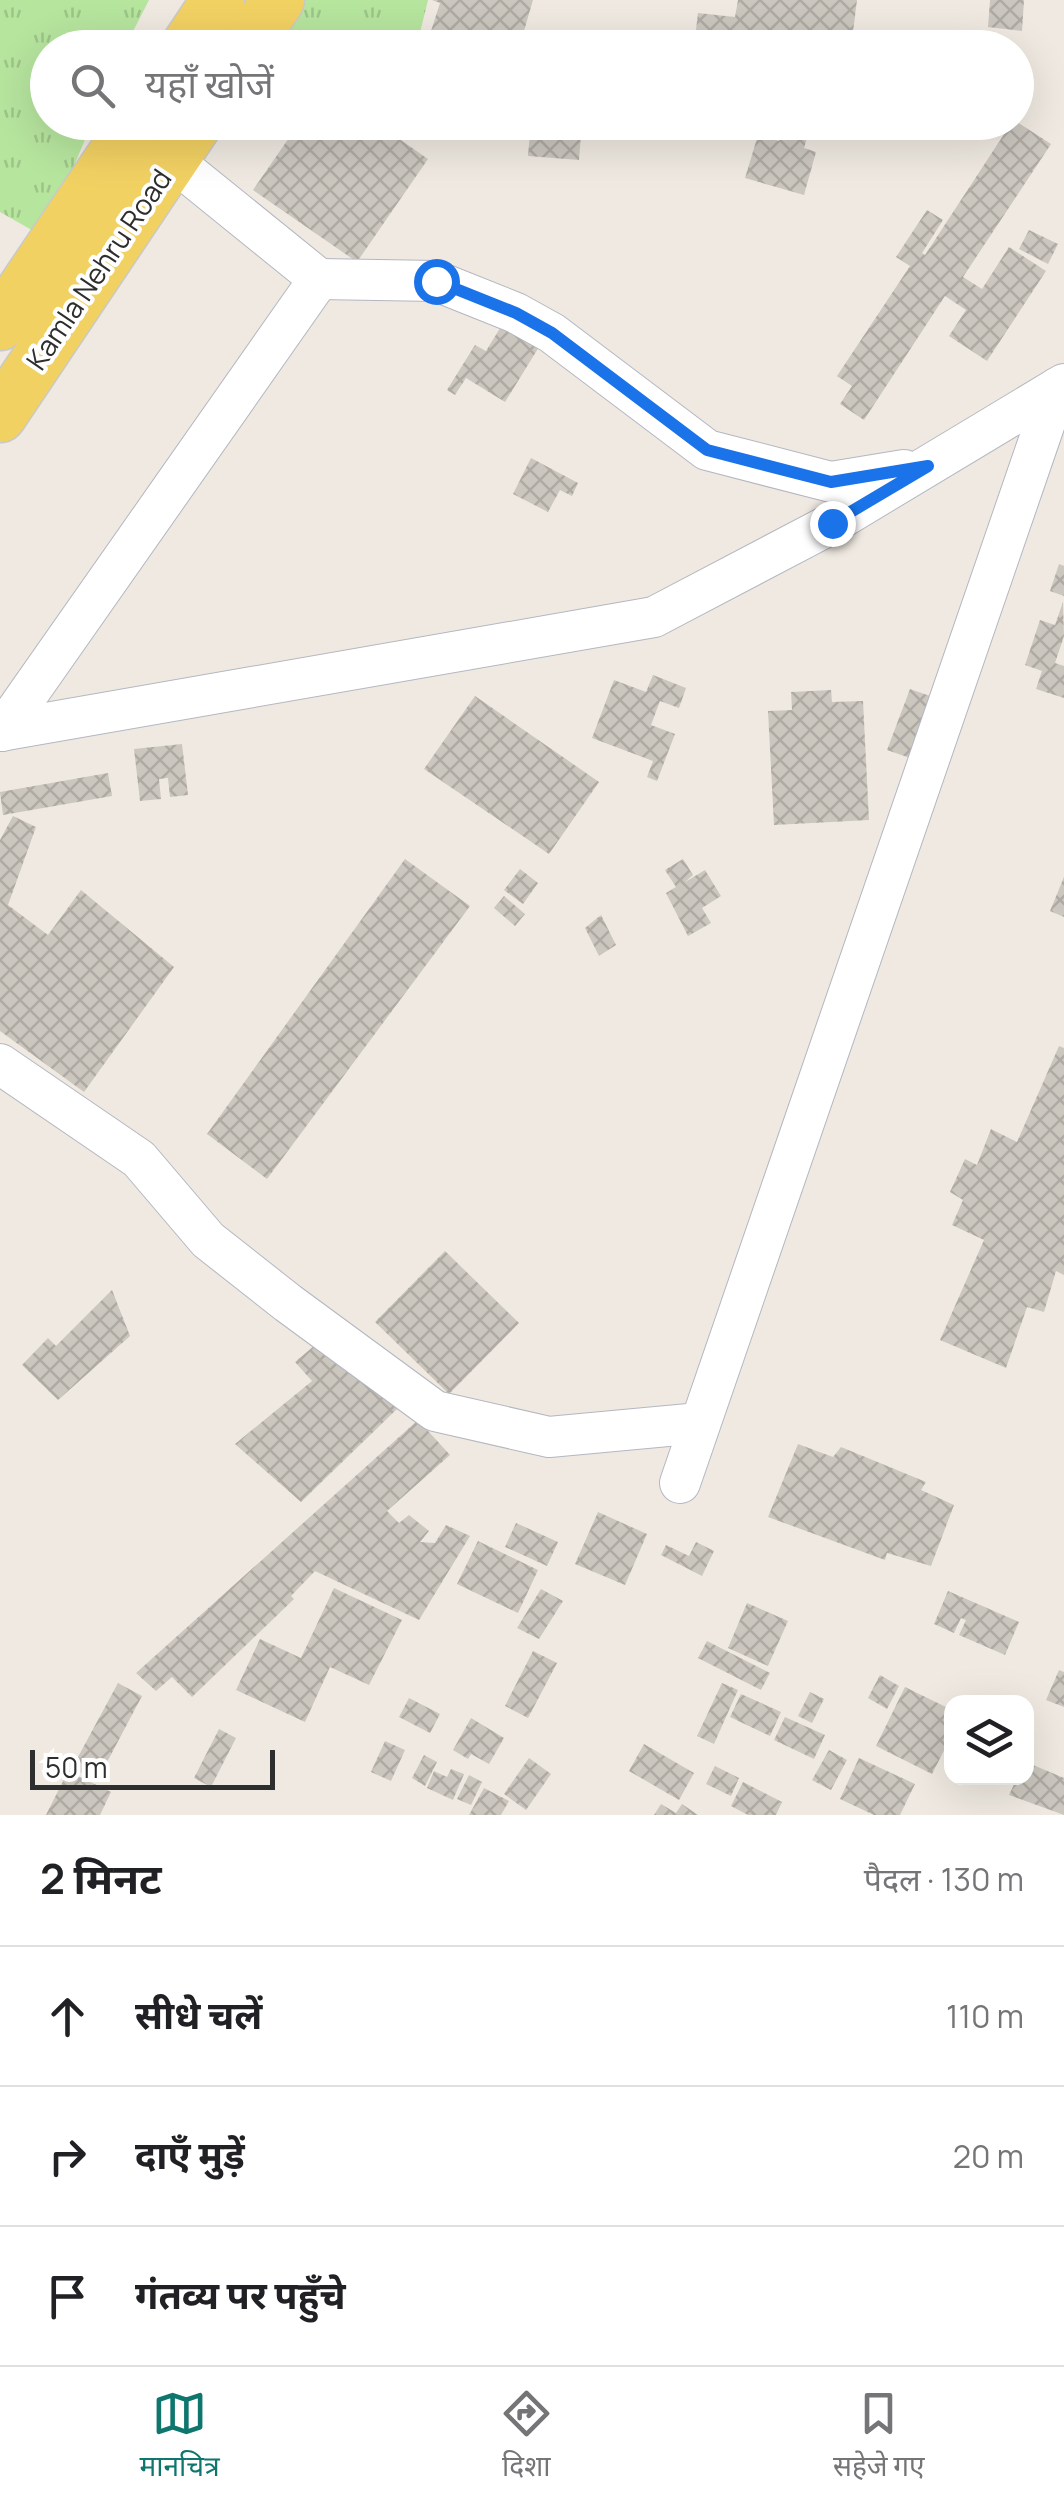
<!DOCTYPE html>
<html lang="hi">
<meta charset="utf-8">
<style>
:root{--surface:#fff;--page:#f2f2f2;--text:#202124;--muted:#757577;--line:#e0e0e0;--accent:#0f766e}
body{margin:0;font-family:Manrope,"Noto Sans Devanagari",sans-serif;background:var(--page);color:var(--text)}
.controls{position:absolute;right:30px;bottom:30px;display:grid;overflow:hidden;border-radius:20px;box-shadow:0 10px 40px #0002}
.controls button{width:90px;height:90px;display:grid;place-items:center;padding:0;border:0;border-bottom:2px solid var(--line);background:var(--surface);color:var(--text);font:50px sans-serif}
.scale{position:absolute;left:30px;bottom:25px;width:245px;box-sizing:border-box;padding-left:10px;border:5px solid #2e2e2e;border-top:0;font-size:28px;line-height:35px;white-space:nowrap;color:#2e2e2e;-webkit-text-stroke:8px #fff;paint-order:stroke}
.stop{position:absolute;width:30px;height:30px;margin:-22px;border:8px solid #1a73e8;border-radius:50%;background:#fff}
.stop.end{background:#1a73e8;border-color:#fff;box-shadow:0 2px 10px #0008}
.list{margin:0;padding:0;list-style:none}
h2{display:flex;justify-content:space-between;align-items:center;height:130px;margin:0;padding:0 40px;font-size:42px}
h2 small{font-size:32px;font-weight:400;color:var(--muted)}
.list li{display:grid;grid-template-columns:65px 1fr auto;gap:30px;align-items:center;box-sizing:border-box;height:140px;padding:0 40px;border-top:2px solid var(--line)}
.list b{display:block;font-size:38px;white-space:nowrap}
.list em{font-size:32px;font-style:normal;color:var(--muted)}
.icon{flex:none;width:55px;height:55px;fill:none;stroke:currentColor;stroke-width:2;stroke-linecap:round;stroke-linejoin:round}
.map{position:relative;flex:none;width:1064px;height:1815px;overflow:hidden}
.search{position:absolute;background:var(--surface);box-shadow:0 10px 40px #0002;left:30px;right:30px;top:30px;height:110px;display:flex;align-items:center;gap:25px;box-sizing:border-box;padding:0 35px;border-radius:55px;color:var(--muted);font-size:38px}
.sheet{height:550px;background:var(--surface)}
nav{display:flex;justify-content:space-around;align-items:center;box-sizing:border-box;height:140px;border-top:2px solid var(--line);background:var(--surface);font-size:28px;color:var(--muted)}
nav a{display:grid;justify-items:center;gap:5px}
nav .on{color:var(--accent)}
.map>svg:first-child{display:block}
.park{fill:url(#park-tufts)}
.building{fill:url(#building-cross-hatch)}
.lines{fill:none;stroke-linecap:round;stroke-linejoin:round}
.minor-casing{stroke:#b4b7c1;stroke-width:42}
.major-casing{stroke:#c9c9c9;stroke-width:55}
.minor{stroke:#fff;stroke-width:40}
.major{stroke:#f2d163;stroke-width:52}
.route{stroke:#1a73e8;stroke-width:12}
.labels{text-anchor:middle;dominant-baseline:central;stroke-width:8;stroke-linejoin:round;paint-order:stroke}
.street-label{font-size:28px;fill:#2e2e2e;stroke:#fff}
</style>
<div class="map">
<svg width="1064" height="1815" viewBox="0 0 1064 1815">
<defs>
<pattern id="park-tufts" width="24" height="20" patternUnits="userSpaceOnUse" patternTransform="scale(2.5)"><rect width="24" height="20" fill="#b6e59e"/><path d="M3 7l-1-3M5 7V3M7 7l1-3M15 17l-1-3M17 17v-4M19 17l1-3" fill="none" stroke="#9dc588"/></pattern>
<pattern id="building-cross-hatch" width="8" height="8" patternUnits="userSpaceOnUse" patternTransform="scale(2.5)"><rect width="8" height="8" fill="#cbc7bf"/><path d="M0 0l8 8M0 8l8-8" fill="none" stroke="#afaba4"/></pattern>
</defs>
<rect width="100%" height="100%" fill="#efe9e1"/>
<g class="park">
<polygon points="0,0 149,0 125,47 48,48 48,122 92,123 44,237 0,212"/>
<polygon points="303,0 428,0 417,45 426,47 312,47 283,26"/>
</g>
<g class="building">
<polygon points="432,0 533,0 519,48 487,48 431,31 440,3"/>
<polygon points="738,0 857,0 851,48 694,46 698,13 735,17"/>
<polygon points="990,0 1024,0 1022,31 988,27"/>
<polygon points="300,122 375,122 428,159 357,262 253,190"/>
<polygon points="531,122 582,122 579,160 528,156"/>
<polygon points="784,122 811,124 804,148 816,152 804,195 745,178 758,135 779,141"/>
<polygon points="1012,122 1017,122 1051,144 963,277 982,289 1009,247 1046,271 987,361 949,336 966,310 945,296 864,420 840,404 852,386 837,376 910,266 896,257 927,210 943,220 922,253 925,255"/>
<polygon points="1029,230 1058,244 1048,264 1019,249"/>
<polygon points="510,312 547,334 505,402 466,378 455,395 447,390 475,345 486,351"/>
<polygon points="531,458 578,483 572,496 560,490 548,512 513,494"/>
<polygon points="1059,564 1064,566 1064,596 1050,591"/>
<polygon points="1063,602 1064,636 1055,663 1064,666 1064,698 1036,689 1042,671 1025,665 1040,620 1055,625"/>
<polygon points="653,675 686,688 679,708 660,701 651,725 675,734 657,781 647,777 653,761 592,738 614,680 646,692"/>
<polygon points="910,689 936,698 913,759 887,750"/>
<polygon points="831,690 832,702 863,701 869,820 774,825 768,711 792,710 791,692"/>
<polygon points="475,696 599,782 549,854 424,769"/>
<polygon points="182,744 188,795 170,797 168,778 159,779 161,799 140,801 134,749"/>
<polygon points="108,773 112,796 3,815 0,792"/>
<polygon points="13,816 36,827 8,905 48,935 81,890 174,967 84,1092 0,1031 0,840"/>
<polygon points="405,859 470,906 267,1179 207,1134"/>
<polygon points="683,859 693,875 685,882 705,870 721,896 702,908 711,923 688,936 666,893 676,887 665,870"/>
<polygon points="520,869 538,883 523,904 504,890"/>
<polygon points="1064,877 1064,917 1050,911"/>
<polygon points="504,896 525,914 515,926 494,908"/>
<polygon points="601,915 616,945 599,956 585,928"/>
<polygon points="1059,1046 1064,1048 1064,1275 1056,1271 1044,1312 1027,1307 1006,1368 940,1340 984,1240 952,1225 963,1200 950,1192 965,1159 977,1165 991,1129 1017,1142"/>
<polygon points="445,1251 519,1323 449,1394 375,1322"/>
<polygon points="112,1290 130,1336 58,1400 22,1365 48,1338 56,1346"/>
<polygon points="321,1340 397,1409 301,1502 235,1444 312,1381 295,1362"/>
<polygon points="418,1420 450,1455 387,1511 399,1523 409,1515 429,1531 420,1542 435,1543 446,1525 470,1536 419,1620 315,1571 291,1596 294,1599 192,1697 172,1677 156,1691 136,1673"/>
<polygon points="798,1444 833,1457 841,1447 926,1482 921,1490 954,1505 931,1566 887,1553 885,1560 768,1517"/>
<polygon points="598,1512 647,1534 625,1585 575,1564"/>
<polygon points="516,1523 558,1542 547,1566 505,1547"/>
<polygon points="478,1541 538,1570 518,1613 457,1584"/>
<polygon points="696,1542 714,1551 702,1576 661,1555 666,1545 689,1556"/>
<polygon points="334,1588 402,1620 369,1685 330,1667 305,1722 236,1690 260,1639 301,1658"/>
<polygon points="541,1589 563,1601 539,1639 517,1628"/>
<polygon points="948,1591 1019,1622 1005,1655 959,1635 966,1620 961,1618 954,1633 934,1624"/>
<polygon points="747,1603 788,1621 768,1666 728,1648"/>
<polygon points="707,1641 770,1673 761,1690 698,1658"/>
<polygon points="533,1651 557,1663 528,1718 505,1706"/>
<polygon points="1059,1670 1064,1672 1064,1707 1046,1700"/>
<polygon points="880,1675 899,1686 887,1709 868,1698"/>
<polygon points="118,1683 142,1696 97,1781 72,1768"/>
<polygon points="722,1683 738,1690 714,1744 697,1736"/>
<polygon points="905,1687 952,1710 952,1735 932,1774 876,1746"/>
<polygon points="810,1692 824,1699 812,1723 798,1716"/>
<polygon points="741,1694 781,1712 770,1736 730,1717"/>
<polygon points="409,1698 440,1714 430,1733 399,1717"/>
<polygon points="785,1717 825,1735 814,1759 774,1740"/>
<polygon points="471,1718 504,1738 489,1764 471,1754 468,1759 453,1750"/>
<polygon points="219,1729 236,1738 211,1787 194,1778"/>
<polygon points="385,1741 405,1750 391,1781 371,1772"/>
<polygon points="644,1744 694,1773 679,1800 629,1771"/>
<polygon points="829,1750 847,1760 831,1790 812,1780"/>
<polygon points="424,1755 437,1762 425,1786 412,1778"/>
<polygon points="529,1758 551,1774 526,1810 504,1794"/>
<polygon points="859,1758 915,1784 900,1815 874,1815 840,1799"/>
<polygon points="1026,1762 1064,1778 1064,1815 1009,1795 1017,1778 1026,1778"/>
<polygon points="715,1766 739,1778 731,1796 706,1784"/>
<polygon points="451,1769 464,1774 453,1800 427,1788 434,1771 447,1777"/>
<polygon points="68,1771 111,1792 100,1815 46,1815"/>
<polygon points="469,1775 482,1782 471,1805 457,1799"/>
<polygon points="743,1782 782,1802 776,1815 748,1815 731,1806"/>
<polygon points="484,1788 509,1801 501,1815 469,1815"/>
<polygon points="661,1804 676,1813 682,1804 698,1815 654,1815"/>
</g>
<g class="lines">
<defs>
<g id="minor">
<polyline points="319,279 436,281 516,313 552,333 707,450 831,482 904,470"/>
<polyline points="0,731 654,617 833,523 1064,384"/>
<polyline points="2,731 319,279 172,160"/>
<polyline points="0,1064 139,1159 208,1240 288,1303 435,1411 549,1437 700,1423"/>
<polyline points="680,1483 1057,388"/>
</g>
<g id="major">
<polyline points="186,48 218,0"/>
<polyline points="246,48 278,0"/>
<polyline points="0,324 136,122"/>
<polyline points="0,416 197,122"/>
</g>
</defs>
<use href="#minor" class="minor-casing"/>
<use href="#major" class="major-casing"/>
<use href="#minor" class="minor"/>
<use href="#major" class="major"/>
</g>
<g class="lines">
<polyline class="route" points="436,281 516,313 552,333 707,450 831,482 928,466 832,523"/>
</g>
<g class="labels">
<g class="street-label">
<text transform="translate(98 269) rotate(-56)">Kamla Nehru Road</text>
</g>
</g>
</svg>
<div class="controls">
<button><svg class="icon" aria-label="layers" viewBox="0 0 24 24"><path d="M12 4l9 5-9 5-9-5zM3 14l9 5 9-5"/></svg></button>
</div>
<div class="scale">50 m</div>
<div class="stop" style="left:436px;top:281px"></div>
<div class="stop end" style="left:832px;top:523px"></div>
<div class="search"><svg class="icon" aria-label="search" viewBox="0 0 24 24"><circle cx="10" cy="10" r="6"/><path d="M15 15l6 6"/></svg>यहाँ खोजें</div>
</div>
<section class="sheet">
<h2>2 मिनट<small>पैदल · 130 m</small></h2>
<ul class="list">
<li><svg class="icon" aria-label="ahead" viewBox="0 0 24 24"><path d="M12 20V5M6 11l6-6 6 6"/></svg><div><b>सीधे चलें</b></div><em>110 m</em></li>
<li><svg class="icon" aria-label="right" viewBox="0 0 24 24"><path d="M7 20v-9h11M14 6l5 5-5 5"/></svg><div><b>दाएँ मुड़ें</b></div><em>20 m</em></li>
<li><svg class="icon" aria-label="arrive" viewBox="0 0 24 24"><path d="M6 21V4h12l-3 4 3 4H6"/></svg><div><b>गंतव्य पर पहुँचे</b></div></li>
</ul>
</section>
<nav>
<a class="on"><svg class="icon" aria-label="map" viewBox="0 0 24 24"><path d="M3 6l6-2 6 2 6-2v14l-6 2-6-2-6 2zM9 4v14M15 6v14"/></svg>मानचित्र</a>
<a><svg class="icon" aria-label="directions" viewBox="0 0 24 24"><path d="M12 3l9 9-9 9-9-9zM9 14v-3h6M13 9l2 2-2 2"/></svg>दिशा</a>
<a><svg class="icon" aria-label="saved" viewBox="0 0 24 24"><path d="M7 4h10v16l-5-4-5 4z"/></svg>सहेजे गए</a>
</nav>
